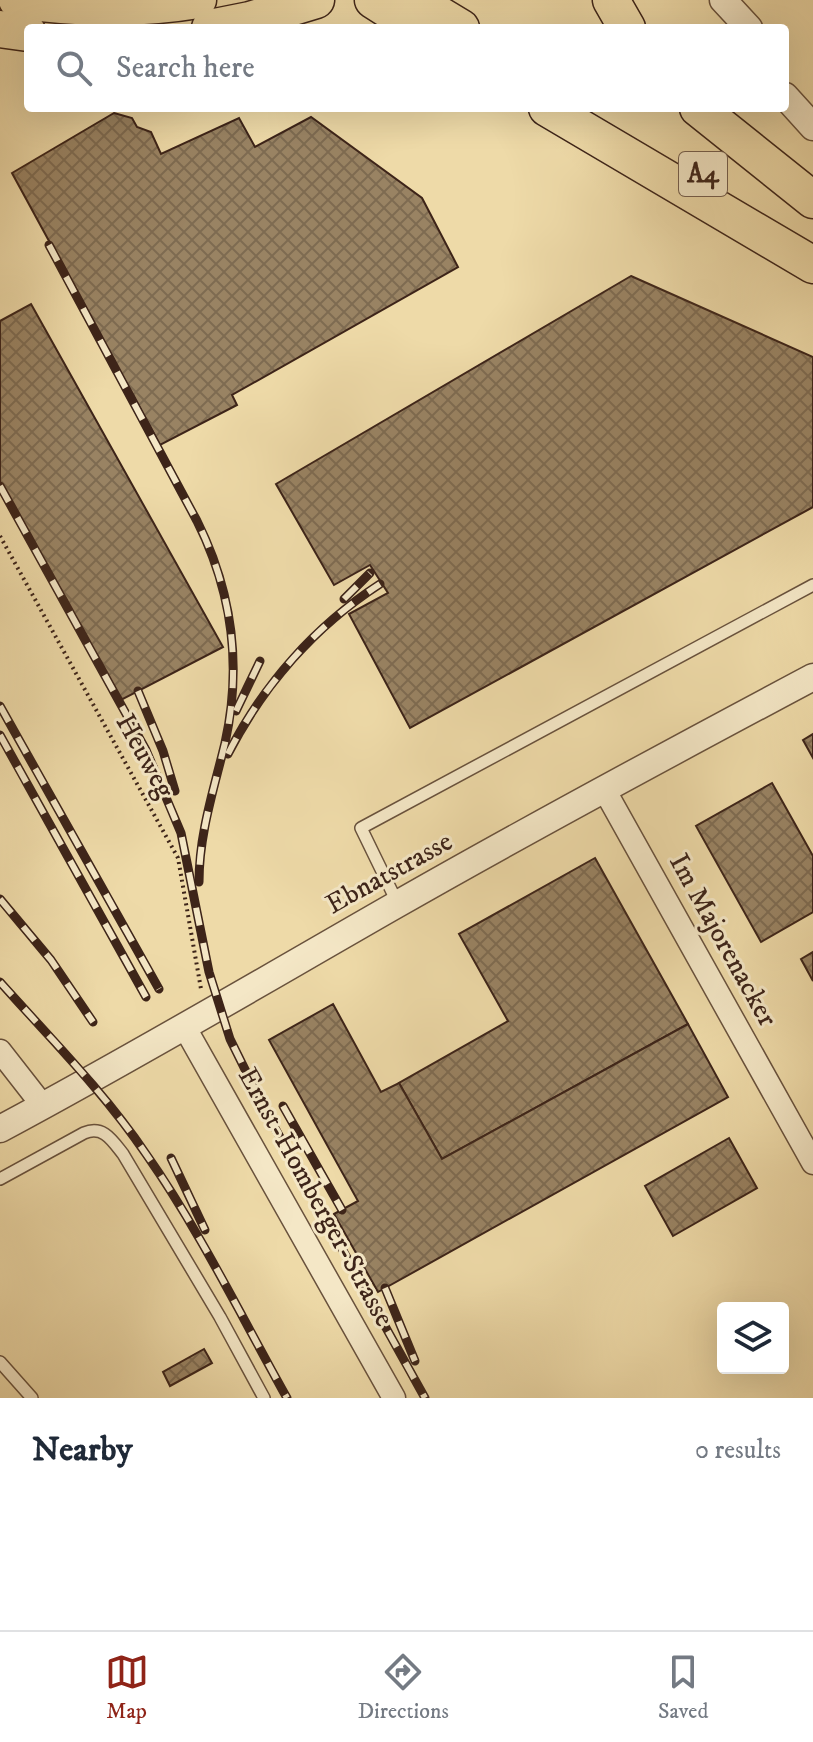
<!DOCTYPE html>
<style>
:root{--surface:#fff;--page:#f2f2f3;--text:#1f2937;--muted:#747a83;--line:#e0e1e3;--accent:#8f2418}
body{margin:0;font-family:"IM FELL DW Pica",serif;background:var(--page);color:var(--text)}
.controls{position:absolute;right:24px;bottom:24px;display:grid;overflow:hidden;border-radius:8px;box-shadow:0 8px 32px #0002}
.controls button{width:72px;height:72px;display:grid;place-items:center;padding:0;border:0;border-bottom:2px solid var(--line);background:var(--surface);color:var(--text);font:40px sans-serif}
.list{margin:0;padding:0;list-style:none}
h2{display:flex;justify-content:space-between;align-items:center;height:104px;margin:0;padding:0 32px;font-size:34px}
h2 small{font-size:26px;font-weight:400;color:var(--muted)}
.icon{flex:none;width:44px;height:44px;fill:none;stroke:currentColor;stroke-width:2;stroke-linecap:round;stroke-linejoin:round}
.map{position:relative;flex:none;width:813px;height:1398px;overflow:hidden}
.search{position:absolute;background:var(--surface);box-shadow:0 8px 32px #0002;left:24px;right:24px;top:24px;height:88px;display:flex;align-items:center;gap:20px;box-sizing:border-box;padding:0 28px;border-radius:8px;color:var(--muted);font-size:30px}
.sheet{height:232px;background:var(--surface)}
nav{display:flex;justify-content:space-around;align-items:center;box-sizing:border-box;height:112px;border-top:2px solid var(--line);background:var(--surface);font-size:22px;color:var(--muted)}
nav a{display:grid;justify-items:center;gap:4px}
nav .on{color:var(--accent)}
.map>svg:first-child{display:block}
.building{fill:url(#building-cross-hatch);stroke:#3d2419;stroke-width:2}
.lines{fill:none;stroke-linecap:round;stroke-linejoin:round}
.service-casing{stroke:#69523d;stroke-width:14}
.minor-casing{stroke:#69523d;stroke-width:25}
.tertiary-casing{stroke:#69523d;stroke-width:29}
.trunk-casing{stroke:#3d2419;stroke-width:39}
.path{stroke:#3d2419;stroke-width:4;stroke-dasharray:2 4;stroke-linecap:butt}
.service{stroke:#f4e7c6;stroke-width:11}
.minor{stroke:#f4e7c6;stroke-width:22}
.tertiary{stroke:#f4e7c6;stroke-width:26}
.trunk{stroke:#eedaa8;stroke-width:36}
.rail-casing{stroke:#3d2419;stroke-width:9}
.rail{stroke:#f4e7c6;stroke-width:6;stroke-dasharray:18;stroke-linecap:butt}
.labels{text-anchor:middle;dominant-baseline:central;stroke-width:6;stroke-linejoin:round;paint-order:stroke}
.shield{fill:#f4e7c6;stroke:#745e4d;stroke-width:2}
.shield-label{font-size:26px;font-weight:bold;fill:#3d2419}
.street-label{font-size:28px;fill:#3d2419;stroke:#f4e7c6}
</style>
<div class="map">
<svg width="813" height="1398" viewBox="0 0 813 1398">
<defs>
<pattern id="building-cross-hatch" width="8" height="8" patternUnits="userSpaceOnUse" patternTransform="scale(2)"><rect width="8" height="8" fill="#998363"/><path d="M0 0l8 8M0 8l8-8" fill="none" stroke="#7e6b51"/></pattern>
</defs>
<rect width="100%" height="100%" fill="#eedaa8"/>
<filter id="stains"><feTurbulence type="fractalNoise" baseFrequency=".0025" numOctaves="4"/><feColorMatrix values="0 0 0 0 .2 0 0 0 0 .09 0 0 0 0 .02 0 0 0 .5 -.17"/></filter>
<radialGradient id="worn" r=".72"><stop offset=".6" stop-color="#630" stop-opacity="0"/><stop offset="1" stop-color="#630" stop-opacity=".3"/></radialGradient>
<g class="building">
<polygon points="114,113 132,118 137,127 151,132 161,154 239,118 255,147 311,117 422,198 458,267 232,395 237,405 160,445 12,173"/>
<polygon points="631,276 813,357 813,507 410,728 349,614 388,593 370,565 334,585 276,484"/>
<polygon points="31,304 223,647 119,701 0,486 0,321"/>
<polygon points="813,734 813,758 803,740"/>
<polygon points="772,783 813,856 813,912 761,942 696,826"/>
<polygon points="595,858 688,1024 442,1159 399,1083 508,1021 459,934"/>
<polygon points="813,952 813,981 801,959"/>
<polygon points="333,1004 381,1092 399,1083 442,1159 688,1024 728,1097 378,1292 334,1214 358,1201 269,1040"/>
<polygon points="729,1138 757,1188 673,1236 645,1186"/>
<polygon points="204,1349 212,1363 170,1386 163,1372"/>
</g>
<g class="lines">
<defs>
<g id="service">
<polyline points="397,902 361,828 813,585"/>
<path d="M0 1179 84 1133C103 1125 112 1140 123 1154L220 1317 264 1398"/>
<polyline points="0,1362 32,1398"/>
</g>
<g id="minor">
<polyline points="604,789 813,1163"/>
<polyline points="184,1026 394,1398"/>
<polyline points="0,1051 43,1106"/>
</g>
<g id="tertiary">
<polyline points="723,0 749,28"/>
<polyline points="785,96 813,127"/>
<path d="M0 1129C133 1058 263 981 394 906 532 827 672 752 813 677"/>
</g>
<g id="trunk">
<path d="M17 0C77 9 138 10 198 0"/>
<polyline points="373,0 417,28"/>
<polyline points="415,0 461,28"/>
<polyline points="611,0 627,28"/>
<polyline points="210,28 250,20 316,0"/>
<polyline points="0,29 28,33"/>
<polyline points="547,108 813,265"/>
<polyline points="698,108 813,200"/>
</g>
</defs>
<use href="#service" class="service-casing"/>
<use href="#minor" class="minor-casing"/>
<use href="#tertiary" class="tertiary-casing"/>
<use href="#trunk" class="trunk-casing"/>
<polyline class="path" points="0,536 178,858 201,989"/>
<use href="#service" class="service"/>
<use href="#minor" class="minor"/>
<use href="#tertiary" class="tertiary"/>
<use href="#trunk" class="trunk"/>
<defs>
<g id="rail">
<path d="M49 245 197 521C232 591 242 666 225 743 214 789 199 834 199 882"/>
<polyline points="0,486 146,750 181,833 209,972 230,1039 266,1112 425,1398"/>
<polyline points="344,599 370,573"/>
<polyline points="138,691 163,751 175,791"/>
<polyline points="0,706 159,989"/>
<polyline points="236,711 260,661"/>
<polyline points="0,735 146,997"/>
<path d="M228 754C263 685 315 626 380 584"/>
<polyline points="0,899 51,960 93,1022"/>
<path d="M0 982C50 1038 104 1092 146 1154 200 1231 241 1316 287 1398"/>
<polyline points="283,1106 342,1210"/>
<polyline points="171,1158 205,1230"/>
<polyline points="385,1288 415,1361"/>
</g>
</defs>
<use href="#rail" class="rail-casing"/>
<use href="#rail" class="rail"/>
</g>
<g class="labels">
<rect class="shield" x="679" y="152" width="48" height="44" rx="6"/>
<g class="shield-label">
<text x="703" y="174">A4</text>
</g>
<g class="street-label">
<text transform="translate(145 756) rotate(61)">Heuweg</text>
<text transform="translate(389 873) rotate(-29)">Ebnatstrasse</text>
<text transform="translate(723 940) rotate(61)">Im Majorenacker</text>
<text transform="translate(316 1197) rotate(61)">Ernst-Homberger-Strasse</text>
</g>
</g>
<rect width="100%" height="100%" filter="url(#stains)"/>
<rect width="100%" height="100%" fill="url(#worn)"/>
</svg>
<div class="controls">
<button><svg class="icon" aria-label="layers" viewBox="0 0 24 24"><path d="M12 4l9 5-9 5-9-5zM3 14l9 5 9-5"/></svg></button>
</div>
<div class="search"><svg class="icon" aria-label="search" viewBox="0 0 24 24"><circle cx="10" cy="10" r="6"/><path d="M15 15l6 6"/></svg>Search here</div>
</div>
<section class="sheet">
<h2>Nearby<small>0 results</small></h2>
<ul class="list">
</ul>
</section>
<nav>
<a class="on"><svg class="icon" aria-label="map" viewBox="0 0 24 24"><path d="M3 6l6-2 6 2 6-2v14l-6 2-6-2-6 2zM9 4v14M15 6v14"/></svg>Map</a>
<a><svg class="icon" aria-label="directions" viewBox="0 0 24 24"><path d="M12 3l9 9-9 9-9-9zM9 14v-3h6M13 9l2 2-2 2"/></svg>Directions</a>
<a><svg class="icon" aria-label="saved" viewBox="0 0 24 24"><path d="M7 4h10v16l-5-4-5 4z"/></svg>Saved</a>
</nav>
